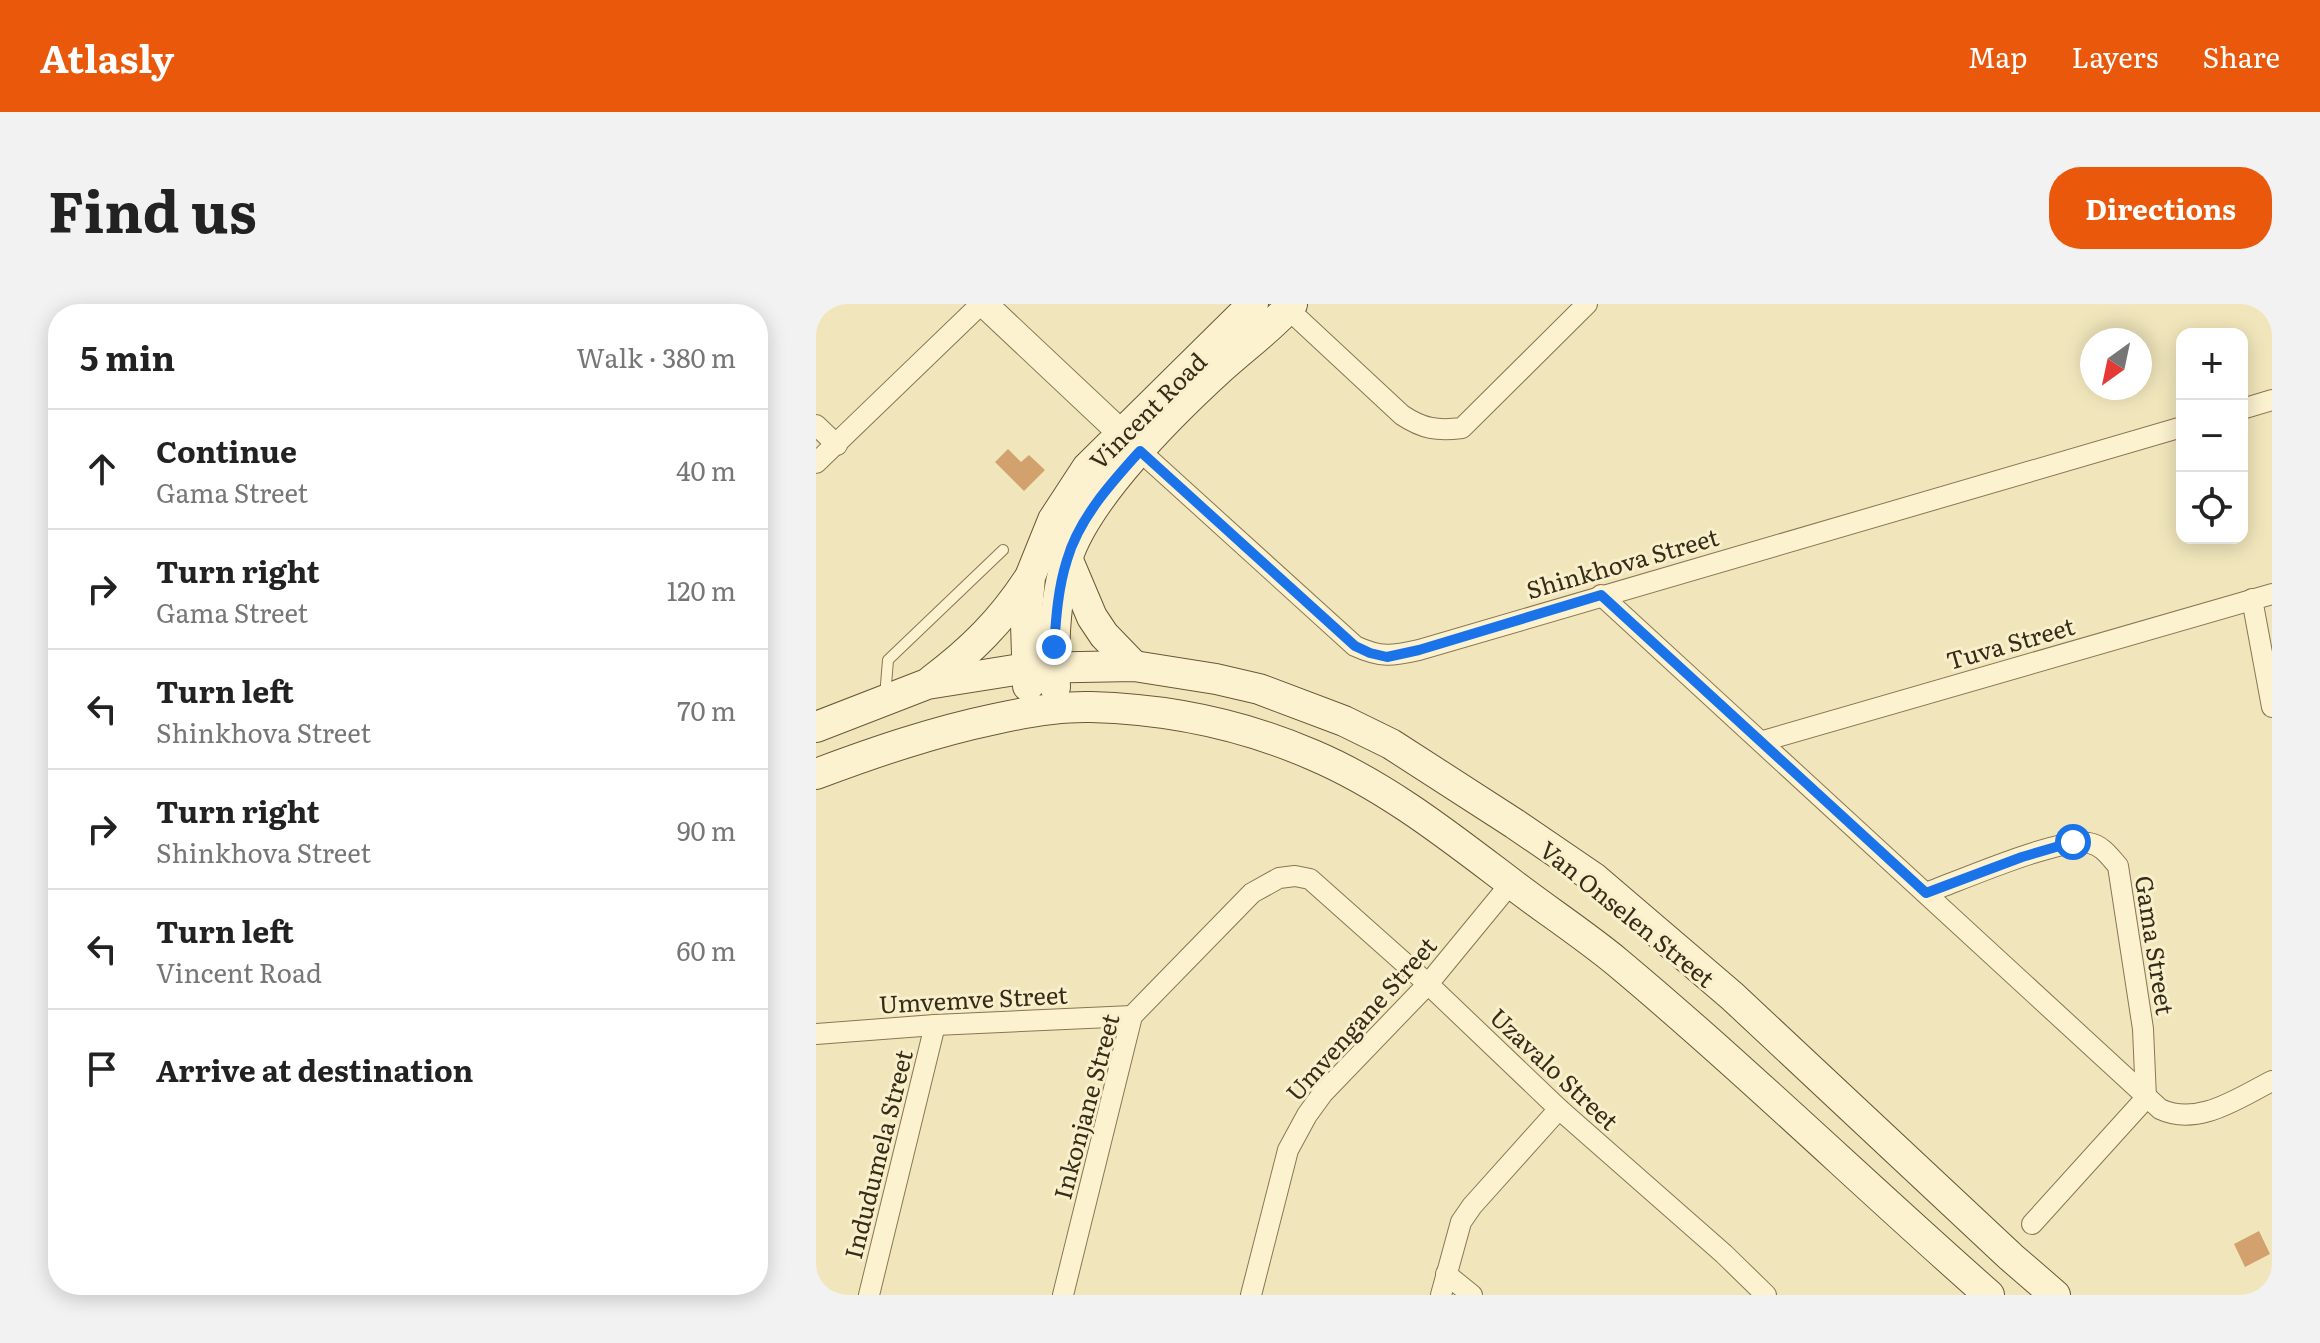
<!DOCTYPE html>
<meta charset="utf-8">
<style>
:root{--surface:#fff;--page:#f2f2f2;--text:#222;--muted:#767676;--line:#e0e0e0;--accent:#ea580c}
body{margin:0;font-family:Literata,serif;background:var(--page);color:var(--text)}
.controls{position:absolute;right:24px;top:24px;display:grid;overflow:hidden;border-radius:16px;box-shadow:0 4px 20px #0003}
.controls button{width:72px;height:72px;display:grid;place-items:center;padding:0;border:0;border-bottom:2px solid var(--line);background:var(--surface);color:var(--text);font:40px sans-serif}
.compass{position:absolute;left:1264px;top:24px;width:72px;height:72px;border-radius:50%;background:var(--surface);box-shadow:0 4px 20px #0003;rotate:213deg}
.stop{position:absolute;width:24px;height:24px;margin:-18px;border:6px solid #1a73e8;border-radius:50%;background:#fff}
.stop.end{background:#1a73e8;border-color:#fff;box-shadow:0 2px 8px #0008}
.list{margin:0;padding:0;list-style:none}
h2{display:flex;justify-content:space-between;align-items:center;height:104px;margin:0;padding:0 32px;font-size:34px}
h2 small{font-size:26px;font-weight:400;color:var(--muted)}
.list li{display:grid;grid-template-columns:52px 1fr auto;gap:24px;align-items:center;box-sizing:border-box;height:120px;padding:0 32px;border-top:2px solid var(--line)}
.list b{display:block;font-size:30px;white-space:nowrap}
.list p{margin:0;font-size:26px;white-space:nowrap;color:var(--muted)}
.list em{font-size:26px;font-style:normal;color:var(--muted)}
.icon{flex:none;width:44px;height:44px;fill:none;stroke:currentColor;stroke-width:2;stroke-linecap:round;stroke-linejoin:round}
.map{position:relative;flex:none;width:1456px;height:991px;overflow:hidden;border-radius:32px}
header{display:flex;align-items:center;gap:48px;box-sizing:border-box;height:112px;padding:0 40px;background:var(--accent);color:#fff}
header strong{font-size:38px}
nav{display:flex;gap:44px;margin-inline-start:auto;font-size:28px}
.intro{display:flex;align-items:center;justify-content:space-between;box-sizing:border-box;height:192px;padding:0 48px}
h1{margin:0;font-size:56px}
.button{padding:20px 36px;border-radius:32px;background:var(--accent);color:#fff;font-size:28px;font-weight:700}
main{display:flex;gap:48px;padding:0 48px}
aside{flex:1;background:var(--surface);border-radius:32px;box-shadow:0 4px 20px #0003}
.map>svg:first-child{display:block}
.building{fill:#d3a16e}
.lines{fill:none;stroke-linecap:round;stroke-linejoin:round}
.service-casing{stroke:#8a7554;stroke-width:12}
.minor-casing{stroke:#8a7554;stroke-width:22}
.tertiary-casing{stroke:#8a7554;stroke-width:28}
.secondary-casing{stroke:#6b5637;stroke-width:32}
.service{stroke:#fcf2cf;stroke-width:10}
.minor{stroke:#fcf2cf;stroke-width:20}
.tertiary{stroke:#fcf2cf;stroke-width:26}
.secondary{stroke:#fcf2cf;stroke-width:30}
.route{stroke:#1a73e8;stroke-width:10}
.labels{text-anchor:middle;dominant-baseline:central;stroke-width:6;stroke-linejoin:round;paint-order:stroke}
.street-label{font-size:24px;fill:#372b1a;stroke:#f8efcb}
</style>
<header>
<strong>Atlasly</strong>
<nav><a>Map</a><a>Layers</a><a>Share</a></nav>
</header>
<div class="intro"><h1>Find us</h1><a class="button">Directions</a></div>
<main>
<aside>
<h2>5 min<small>Walk · 380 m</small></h2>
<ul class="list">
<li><svg class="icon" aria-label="ahead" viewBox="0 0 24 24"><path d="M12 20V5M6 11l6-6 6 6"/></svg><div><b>Continue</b><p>Gama Street</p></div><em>40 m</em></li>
<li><svg class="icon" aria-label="right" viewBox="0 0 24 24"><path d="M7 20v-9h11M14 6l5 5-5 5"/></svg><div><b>Turn right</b><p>Gama Street</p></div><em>120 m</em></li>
<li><svg class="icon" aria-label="left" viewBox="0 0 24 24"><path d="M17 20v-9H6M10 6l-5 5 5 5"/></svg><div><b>Turn left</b><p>Shinkhova Street</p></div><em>70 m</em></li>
<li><svg class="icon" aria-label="right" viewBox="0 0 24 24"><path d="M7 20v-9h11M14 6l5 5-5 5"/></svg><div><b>Turn right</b><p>Shinkhova Street</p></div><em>90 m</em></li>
<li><svg class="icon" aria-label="left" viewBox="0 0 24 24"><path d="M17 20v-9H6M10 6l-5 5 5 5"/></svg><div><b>Turn left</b><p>Vincent Road</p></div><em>60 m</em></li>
<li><svg class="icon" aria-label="arrive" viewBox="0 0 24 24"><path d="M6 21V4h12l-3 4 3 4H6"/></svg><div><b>Arrive at destination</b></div></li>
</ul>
</aside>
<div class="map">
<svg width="1456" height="991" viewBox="0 0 1456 991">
<rect width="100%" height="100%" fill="#f1e6bb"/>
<g class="building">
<polygon points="192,145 205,158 213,151 229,166 208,187 179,158"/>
<polygon points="1443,927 1454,950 1429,963 1418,940"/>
</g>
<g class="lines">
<defs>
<polyline id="service" points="69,393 72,356 187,246"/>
<g id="minor">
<path d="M472 5 586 111C607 125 621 127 646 124L771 0"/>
<polyline points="1426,105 1456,96"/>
<polyline points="0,121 21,141"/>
<path d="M324 147 539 342C565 354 576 352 603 346L1366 123"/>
<polyline points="0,159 165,0"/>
<path d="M785 291 1344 805C1382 823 1422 794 1456 777"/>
<polyline points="1436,295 1456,403"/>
<polyline points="947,437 1456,290"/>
<path d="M1110 589C1143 577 1243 533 1273 539 1286 541 1294 553 1302 562L1327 725 1330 794 1216 920"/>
<polyline points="0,730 119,721 316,712"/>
<polyline points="630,970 656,991"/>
<polyline points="53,991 119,721"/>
<polyline points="247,991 316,712 436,589 463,574 479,572 494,575 612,680 743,805 908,950 950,991"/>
<polyline points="435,991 472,846 491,811 507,789 612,680 695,579"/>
<polyline points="625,991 645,918 656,902 743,805"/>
</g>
<polyline id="tertiary" points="168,0 320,143"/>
<g id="secondary">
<polyline points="251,254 276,313 288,331 318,362"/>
<path d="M116 376C155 347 185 317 212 276"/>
<polyline points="212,382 210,320 214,273 237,216 271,164 437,0"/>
<path d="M239 383C237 341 238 296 251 255 271 193 355 110 403 66 427 44 455 24 476 0"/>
<polyline points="0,423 111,380 211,364 318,362 400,375 443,385 528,417 575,440 699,520 778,574 916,692 1195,953 1239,991"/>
<path d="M0 470C59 448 117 428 179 415 210 408 243 402 275 403 351 405 428 421 497 451 570 482 633 532 695 579 730 606 767 630 801 658 929 765 1048 881 1173 991"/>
</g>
</defs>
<use href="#service" class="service-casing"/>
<use href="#minor" class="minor-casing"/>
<use href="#tertiary" class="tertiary-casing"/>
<use href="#secondary" class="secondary-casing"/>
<use href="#service" class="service"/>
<use href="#minor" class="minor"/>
<use href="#tertiary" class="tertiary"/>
<use href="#secondary" class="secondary"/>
</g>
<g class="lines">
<path class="route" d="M238 343C240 314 242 284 251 256 263 214 296 178 324 147L539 342 554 349 571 353 603 346 785 291 1110 589 1206 553 1257 538"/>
</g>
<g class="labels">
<g class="street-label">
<text transform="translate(331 106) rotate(-45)">Vincent Road</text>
<text transform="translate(806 258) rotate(-16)">Shinkhova Street</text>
<text transform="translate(1194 338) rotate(-16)">Tuva Street</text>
<text transform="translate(812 609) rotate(39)">Van Onselen Street</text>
<text transform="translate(1340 641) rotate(81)">Gama Street</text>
<text transform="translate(157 694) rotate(-3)">Umvemve Street</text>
<text transform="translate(544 714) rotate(-48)">Umvengane Street</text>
<text transform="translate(739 764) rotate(43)">Uzavalo Street</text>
<text transform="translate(269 802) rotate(-75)">Inkonjane Street</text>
<text transform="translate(61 850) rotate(-76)">Indudumela Street</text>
</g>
</g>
</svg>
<div class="controls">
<button>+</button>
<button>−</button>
<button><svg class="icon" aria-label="locate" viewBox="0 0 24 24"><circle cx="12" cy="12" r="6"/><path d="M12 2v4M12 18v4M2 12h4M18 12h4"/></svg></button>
</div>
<svg class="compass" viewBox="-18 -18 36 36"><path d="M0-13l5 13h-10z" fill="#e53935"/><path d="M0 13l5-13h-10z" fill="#767676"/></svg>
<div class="stop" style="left:1257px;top:538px"></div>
<div class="stop end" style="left:238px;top:343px"></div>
</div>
</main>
